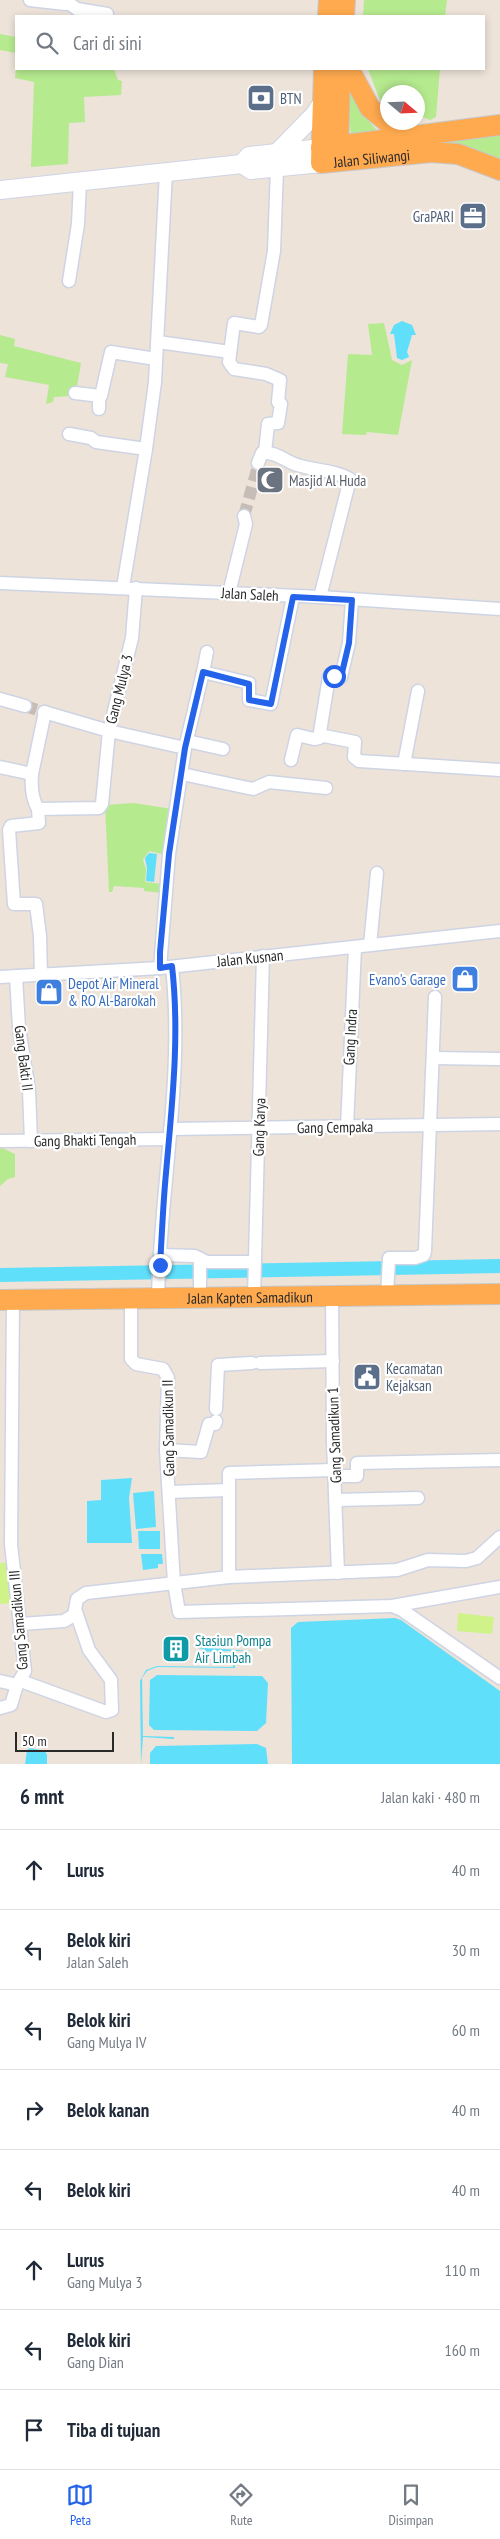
<!DOCTYPE html>
<html lang="id">
<meta charset="utf-8">
<style>
:root{--surface:#fff;--page:#f6f6f7;--text:#1f2937;--muted:#747a83;--line:#e0e1e3;--accent:#2563eb}
body{margin:0;font-family:"PT Sans Narrow",sans-serif;background:var(--page);color:var(--text)}
.compass{position:absolute;left:380px;top:85px;width:45px;height:45px;border-radius:50%;background:var(--surface);box-shadow:0 2px 8px #0003;rotate:109deg}
.scale{position:absolute;left:15px;bottom:12px;width:99px;box-sizing:border-box;padding-left:5px;border:2px solid #292929;border-top:0;font-size:14px;line-height:18px;white-space:nowrap;color:#292929;-webkit-text-stroke:4px #fff;paint-order:stroke}
.stop{position:absolute;width:15px;height:15px;margin:-11px;border:4px solid #2563eb;border-radius:50%;background:#fff}
.stop.end{background:#2563eb;border-color:#fff;box-shadow:0 1px 5px #0008}
.list{margin:0;padding:0;list-style:none}
h2{display:flex;justify-content:space-between;align-items:center;height:65px;margin:0;padding:0 20px;font-size:21px}
h2 small{font-size:16px;font-weight:400;color:var(--muted)}
.list li{display:grid;grid-template-columns:32px 1fr auto;gap:15px;align-items:center;box-sizing:border-box;height:80px;padding:0 20px;border-top:1px solid var(--line)}
.list b{display:block;font-size:19px;white-space:nowrap}
.list p{margin:0;font-size:16px;white-space:nowrap;color:var(--muted)}
.list em{font-size:16px;font-style:normal;color:var(--muted)}
.icon{flex:none;width:28px;height:28px;fill:none;stroke:currentColor;stroke-width:2;stroke-linecap:round;stroke-linejoin:round}
.map{position:relative;flex:none;width:500px;height:1764px;overflow:hidden}
.search{position:absolute;background:var(--surface);box-shadow:0 2px 8px #0003;left:15px;right:15px;top:15px;height:55px;display:flex;align-items:center;gap:12px;box-sizing:border-box;padding:0 18px;border-radius:0px;color:var(--muted);font-size:19px}
.sheet{height:705px;background:var(--surface)}
nav{display:flex;justify-content:space-around;align-items:center;box-sizing:border-box;height:70px;border-top:1px solid var(--line);background:var(--surface);font-size:14px;color:var(--muted)}
nav a{display:grid;justify-items:center;gap:2px}
nav .on{color:var(--accent)}
.map>svg:first-child{display:block}
.green{fill:#b6ea8f}
.pitch{fill:#cff389}
.water{fill:#60dffb}
.lines{fill:none;stroke-linecap:round;stroke-linejoin:round}
.canal{stroke:#60dffb;stroke-width:14}
.minor-tunnel{stroke:#c6beb6;stroke-width:12;stroke-dasharray:12 6;stroke-linecap:butt}
.minor-casing{stroke:#ced4e4;stroke-width:15}
.secondary-casing{stroke:#ced4e4;stroke-width:20}
.trunk-casing{stroke:#c7c7c7;stroke-width:22}
.minor{stroke:#fff;stroke-width:12}
.secondary{stroke:#fff;stroke-width:18}
.trunk{stroke:#ffaa4f;stroke-width:20}
.route{stroke:#2563eb;stroke-width:6}
.labels{text-anchor:middle;dominant-baseline:central;stroke-width:4.5;stroke-linejoin:round;paint-order:stroke}
.service-label{font-size:15px;fill:#4e5e75;stroke:#fff;text-anchor:start}
.street-label{font-size:15px;fill:#292929;stroke:#fff}
.worship-label{font-size:15px;fill:#5b616d;stroke:#fff;text-anchor:start}
.shop-label{font-size:15px;fill:#366cbe;stroke:#fff;text-anchor:end}
.culture-label{font-size:15px;fill:#0d838f;stroke:#fff;text-anchor:start}
</style>
<div class="map">
<svg width="500" height="1764" viewBox="0 0 500 1764">
<rect width="100%" height="100%" fill="#ede3d9"/>
<g class="green">
<polygon points="364,0 447,0 445,16 363,16"/>
<polygon points="0,34 16,37 16,53 0,50"/>
<polygon points="16,69 114,69 118,80 122,81 121,95 84,97 85,122 69,123 68,164 31,167 34,82 15,78"/>
<polygon points="368,69 440,69 436,117 430,120 418,115 418,92 388,92 387,103 380,100"/>
<polygon points="346,79 359,109 379,133 351,137"/>
<polygon points="500,133 500,160 464,145 434,143"/>
<polygon points="384,323 392,360 402,365 412,360 398,435 367,432 366,435 342,434 348,354 372,355 368,324"/>
<polygon points="0,335 15,339 14,346 81,363 76,393 71,396 54,397 53,402 46,404 49,385 5,377 8,364 0,363"/>
<polygon points="134,803 172,809 166,855 149,851 143,860 146,869 145,882 163,884 162,893 144,891 144,888 114,886 112,892 109,892 105,805"/>
<polygon points="0,1147 15,1154 15,1177 8,1179 0,1186"/>
</g>
<g class="pitch">
<polygon points="0,1563 8,1563 12,1603 0,1604"/>
<polygon points="458,1613 494,1617 492,1634 457,1631"/>
</g>
<g class="water">
<polygon points="402,321 412,325 416,335 412,335 407,352 409,357 402,360 397,358 394,334 390,334 394,325"/>
<polygon points="149,853 157,854 154,882 146,881 147,868 145,858"/>
<polygon points="132,1478 129,1498 132,1543 87,1543 87,1501 101,1500 101,1480"/>
<polygon points="154,1491 156,1527 136,1529 133,1493"/>
<polygon points="138,1531 160,1531 160,1549 139,1549"/>
<polygon points="141,1554 162,1554 163,1564 158,1564 158,1568 143,1570"/>
<polygon points="395,1618 401,1620 500,1691 500,1764 292,1764 291,1628 298,1622"/>
<polygon points="194,1647 254,1651 235,1651 235,1668 157,1667 147,1671 142,1678 143,1736 174,1737 174,1739 143,1737 141,1764 140,1681 146,1670 157,1666 233,1667 233,1651 194,1652 206,1650"/>
<polygon points="157,1675 262,1676 268,1683 266,1723 257,1731 154,1730 149,1725 150,1680"/>
<polygon points="257,1744 266,1748 268,1764 150,1764 150,1753 156,1746"/>
<polygon points="30,1748 45,1751 47,1755 47,1764 25,1764 27,1750"/>
</g>
<g class="lines">
<polyline class="canal" points="0,1275 500,1266"/>
<g class="minor-tunnel">
<polyline points="244,516 257,470"/>
<polyline points="25,706 44,712"/>
</g>
<defs>
<g id="minor">
<polyline points="30,0 65,4 67,0"/>
<polyline points="67,2 77,9 107,14"/>
<polyline points="69,281 78,224 80,182"/>
<polyline points="158,342 230,352"/>
<polyline points="75,393 101,396 111,352 156,359"/>
<polyline points="99,409 99,397"/>
<polyline points="69,434 91,438 96,442 146,449"/>
<polyline points="265,452 268,424 278,423 281,404 278,402 280,380 266,374 234,369 229,362 234,323 259,327 261,325 274,251 277,168"/>
<path d="M258 463 262 453C273 451 283 459 292 463 310 471 333 469 350 479L320 597"/>
<polyline points="0,583 320,597 500,609"/>
<polyline points="123,587 146,449 155,382 166,172"/>
<polyline points="136,588 132,638 109,731 185,748 169,854 160,968"/>
<polyline points="229,593 246,524 244,516"/>
<polyline points="203,672 207,652"/>
<polyline points="0,699 25,706"/>
<polyline points="319,735 355,742 354,757 359,761 500,770"/>
<polyline points="187,741 223,749"/>
<polyline points="185,748 203,672 249,683 249,700 271,704 293,597"/>
<polyline points="291,760 297,735 314,739 319,738 329,677 341,677 349,643 352,600"/>
<polyline points="404,764 418,691"/>
<polyline points="0,767 32,774"/>
<polyline points="182,774 253,789 269,782 326,788"/>
<path d="M38 809C32 799 31 786 32 774L45 712"/>
<polyline points="370,945 377,873"/>
<polyline points="41,975 40,936 36,904 14,904 9,830 11,826 39,823 38,809 99,808 102,804 109,731 44,712"/>
<polyline points="16,976 19,1028 29,1090 31,1141"/>
<polyline points="0,977 160,968 500,931"/>
<polyline points="433,1058 500,1059"/>
<polyline points="347,1127 355,947"/>
<polyline points="170,1129 500,1124"/>
<polyline points="0,1141 169,1139"/>
<polyline points="160,1255 195,1256 207,1262 255,1262"/>
<polyline points="200,1259 200,1298"/>
<polyline points="387,1296 389,1258 415,1258 424,1255 425,1251 435,997"/>
<polyline points="254,1297 263,956"/>
<polyline points="332,1297 333,1442 338,1573"/>
<path d="M158 1298C160 1188 184 1077 172 967"/>
<polyline points="131,1299 131,1359 136,1364 163,1369 168,1378 166,1450 174,1583 179,1612 392,1606 500,1587"/>
<polyline points="260,1363 333,1361"/>
<polyline points="216,1409 218,1365 252,1363"/>
<polyline points="166,1450 201,1452 209,1424 215,1424 216,1421"/>
<polyline points="335,1476 357,1476 357,1463 500,1460"/>
<polyline points="169,1492 229,1490"/>
<polyline points="337,1500 418,1498"/>
<polyline points="229,1577 229,1473 334,1470"/>
<polyline points="392,1606 402,1610 500,1678"/>
<polyline points="21,1624 64,1621 74,1615 77,1599 86,1593 229,1577 397,1570 428,1560 466,1561 477,1558 500,1537"/>
<polyline points="0,1681 17,1685"/>
<polyline points="21,1681 106,1712 112,1710 111,1680 89,1650 76,1612"/>
<polyline points="0,1708 11,1705 17,1685 25,1671 11,1544 13,1300"/>
</g>
<g id="secondary">
<polyline points="277,153 315,114 322,103"/>
<polyline points="242,164 249,156 321,148"/>
<polyline points="0,190 242,164 251,170 321,163"/>
</g>
<g id="trunk">
<polyline points="328,16 329,0"/>
<polyline points="344,16 345,0"/>
<path id="s1" d="M324 69 321 163 431 152 458 154 500 170"/>
<polyline points="349,69 370,108 406,137"/>
<polyline points="321,148 500,125"/>
<polyline points="338,160 340,69"/>
<path id="s2" d="M0 1300 500 1294"/>
</g>
</defs>
<use href="#minor" class="minor-casing"/>
<use href="#secondary" class="secondary-casing"/>
<use href="#trunk" class="trunk-casing"/>
<use href="#minor" class="minor"/>
<use href="#secondary" class="secondary"/>
<use href="#trunk" class="trunk"/>
</g>
<g class="lines">
<path class="route" d="M160 1265C162 1234 163 1204 166 1173 172 1105 180 1035 172 966L160 968V952L169 854 185 748 203 672 249 684V700L271 704 293 597 352 600 349 643 341 677 334 676"/>
</g>
<defs>
<symbol id="bank-square" viewBox="-11 -11 22 22"><rect x="-9" y="-9" width="18" height="18" rx="4" fill="#5c6f8a" stroke="#fff"/><path d="M-6-4H6V4H-6ZM0-2.3a2.3 2.3 0 1 0 0 4.6a2.3 2.3 0 1 0 0-4.6Z" fill="#fff"/></symbol>
<symbol id="office-square" viewBox="-11 -11 22 22"><rect x="-9" y="-9" width="18" height="18" rx="4" fill="#5c6f8a" stroke="#fff"/><path d="M-6-3h4V-5.5h4V-3h4V5H-6ZM-1-4.5V-3h2v-1.5ZM-6 0V1H6V0Z" fill="#fff"/></symbol>
<symbol id="mosque-square" viewBox="-11 -11 22 22"><rect x="-9" y="-9" width="18" height="18" rx="4" fill="#6b7280" stroke="#fff"/><path d="M3.5-4.9A6 6 0 1 0 3.5 4.9A5 5 0 1 1 3.5-4.9Z" fill="#fff"/></symbol>
<symbol id="shop-square" viewBox="-11 -11 22 22"><rect x="-9" y="-9" width="18" height="18" rx="4" fill="#3f7fe0" stroke="#fff"/><path d="M-5-2.5h2.3a2.7 3.5 0 0 1 5.4 0H5L5.5 6h-11ZM-1.5-2.5h3a1.5 2.3 0 0 0-3 0Z" fill="#fff"/></symbol>
<symbol id="civic-square" viewBox="-11 -11 22 22"><rect x="-9" y="-9" width="18" height="18" rx="4" fill="#5c6f8a" stroke="#fff"/><path d="M-.6-6.5H3V-4.5H.6V-3L4-1V1h2V6H-6V1h2V-1L-.6-3ZM-1.2 2.5V6h2.4V2.5Z" fill="#fff"/></symbol>
<symbol id="building-square" viewBox="-11 -11 22 22"><rect x="-9" y="-9" width="18" height="18" rx="4" fill="#0f9aa8" stroke="#fff"/><path d="M-4-6H4V6H1V3H-1V6H-4ZM-2.5-4.3h1.7v1.8h-1.7ZM.8-4.3h1.7v1.8H.8ZM-2.5-1h1.7V.8h-1.7ZM.8-1h1.7V.8H.8Z" fill="#fff"/></symbol>
</defs>
<g fill-rule="evenodd">
<use href="#bank-square" x="245" y="82" width="32" height="32"/>
<use href="#office-square" x="457" y="200" width="32" height="32"/>
<use href="#mosque-square" x="254" y="464" width="32" height="32"/>
<use href="#shop-square" x="449" y="963" width="32" height="32"/>
<use href="#shop-square" x="33" y="976" width="32" height="32"/>
<use href="#civic-square" x="351" y="1361" width="32" height="32"/>
<use href="#building-square" x="160" y="1633" width="32" height="32"/>
</g>
<g class="labels">
<g class="service-label">
<text x="280" y="98">BTN</text>
<text x="454" y="216" text-anchor="end">GraPARI</text>
<text x="386" y="1368">Kecamatan<tspan x="386" dy="17">Kejaksan</tspan></text>
</g>
<g class="street-label">
<text stroke="none"><textPath href="#s1" startOffset="145">Jalan Siliwangi</textPath></text>
<text transform="translate(250 594) rotate(3)">Jalan Saleh</text>
<text transform="translate(119 689) rotate(-76)">Gang Mulya 3</text>
<text transform="translate(250 958) rotate(-6)">Jalan Kusnan</text>
<text transform="translate(350 1037) rotate(-87)">Gang Indra</text>
<text transform="translate(24 1058) rotate(83)">Gang Bakti II</text>
<text transform="translate(259 1127) rotate(-88)">Gang Karya</text>
<text transform="translate(335 1127) rotate(-1)">Gang Cempaka</text>
<text transform="translate(85 1140) rotate(-1)">Gang Bhakti Tengah</text>
<text stroke="none"><textPath href="#s2" startOffset="250">Jalan Kapten Samadikun</textPath></text>
<text transform="translate(168 1428) rotate(-91)">Gang Samadikun II</text>
<text transform="translate(334 1435) rotate(-92)">Gang Samadikun 1</text>
<text transform="translate(18 1620) rotate(-95)">Gang Samadikun III</text>
</g>
<g class="worship-label">
<text x="289" y="480">Masjid Al Huda</text>
</g>
<g class="shop-label">
<text x="446" y="979">Evano's Garage</text>
<text x="68" y="983" text-anchor="start">Depot Air Mineral<tspan x="68" dy="17">&amp; RO Al-Barokah</tspan></text>
</g>
<g class="culture-label">
<text x="195" y="1640">Stasiun Pompa<tspan x="195" dy="17">Air Limbah</tspan></text>
</g>
</g>
</svg>
<svg class="compass" viewBox="-18 -18 36 36"><path d="M0-13l5 13h-10z" fill="#e53935"/><path d="M0 13l5-13h-10z" fill="#747a83"/></svg>
<div class="scale">50 m</div>
<div class="stop" style="left:334px;top:676px"></div>
<div class="stop end" style="left:160px;top:1265px"></div>
<div class="search"><svg class="icon" aria-label="search" viewBox="0 0 24 24"><circle cx="10" cy="10" r="6"/><path d="M15 15l6 6"/></svg>Cari di sini</div>
</div>
<section class="sheet">
<h2>6 mnt<small>Jalan kaki · 480 m</small></h2>
<ul class="list">
<li><svg class="icon" aria-label="ahead" viewBox="0 0 24 24"><path d="M12 20V5M6 11l6-6 6 6"/></svg><div><b>Lurus</b></div><em>40 m</em></li>
<li><svg class="icon" aria-label="left" viewBox="0 0 24 24"><path d="M17 20v-9H6M10 6l-5 5 5 5"/></svg><div><b>Belok kiri</b><p>Jalan Saleh</p></div><em>30 m</em></li>
<li><svg class="icon" aria-label="left" viewBox="0 0 24 24"><path d="M17 20v-9H6M10 6l-5 5 5 5"/></svg><div><b>Belok kiri</b><p>Gang Mulya IV</p></div><em>60 m</em></li>
<li><svg class="icon" aria-label="right" viewBox="0 0 24 24"><path d="M7 20v-9h11M14 6l5 5-5 5"/></svg><div><b>Belok kanan</b></div><em>40 m</em></li>
<li><svg class="icon" aria-label="left" viewBox="0 0 24 24"><path d="M17 20v-9H6M10 6l-5 5 5 5"/></svg><div><b>Belok kiri</b></div><em>40 m</em></li>
<li><svg class="icon" aria-label="ahead" viewBox="0 0 24 24"><path d="M12 20V5M6 11l6-6 6 6"/></svg><div><b>Lurus</b><p>Gang Mulya 3</p></div><em>110 m</em></li>
<li><svg class="icon" aria-label="left" viewBox="0 0 24 24"><path d="M17 20v-9H6M10 6l-5 5 5 5"/></svg><div><b>Belok kiri</b><p>Gang Dian</p></div><em>160 m</em></li>
<li><svg class="icon" aria-label="arrive" viewBox="0 0 24 24"><path d="M6 21V4h12l-3 4 3 4H6"/></svg><div><b>Tiba di tujuan</b></div></li>
</ul>
</section>
<nav>
<a class="on"><svg class="icon" aria-label="map" viewBox="0 0 24 24"><path d="M3 6l6-2 6 2 6-2v14l-6 2-6-2-6 2zM9 4v14M15 6v14"/></svg>Peta</a>
<a><svg class="icon" aria-label="directions" viewBox="0 0 24 24"><path d="M12 3l9 9-9 9-9-9zM9 14v-3h6M13 9l2 2-2 2"/></svg>Rute</a>
<a><svg class="icon" aria-label="saved" viewBox="0 0 24 24"><path d="M7 4h10v16l-5-4-5 4z"/></svg>Disimpan</a>
</nav>
